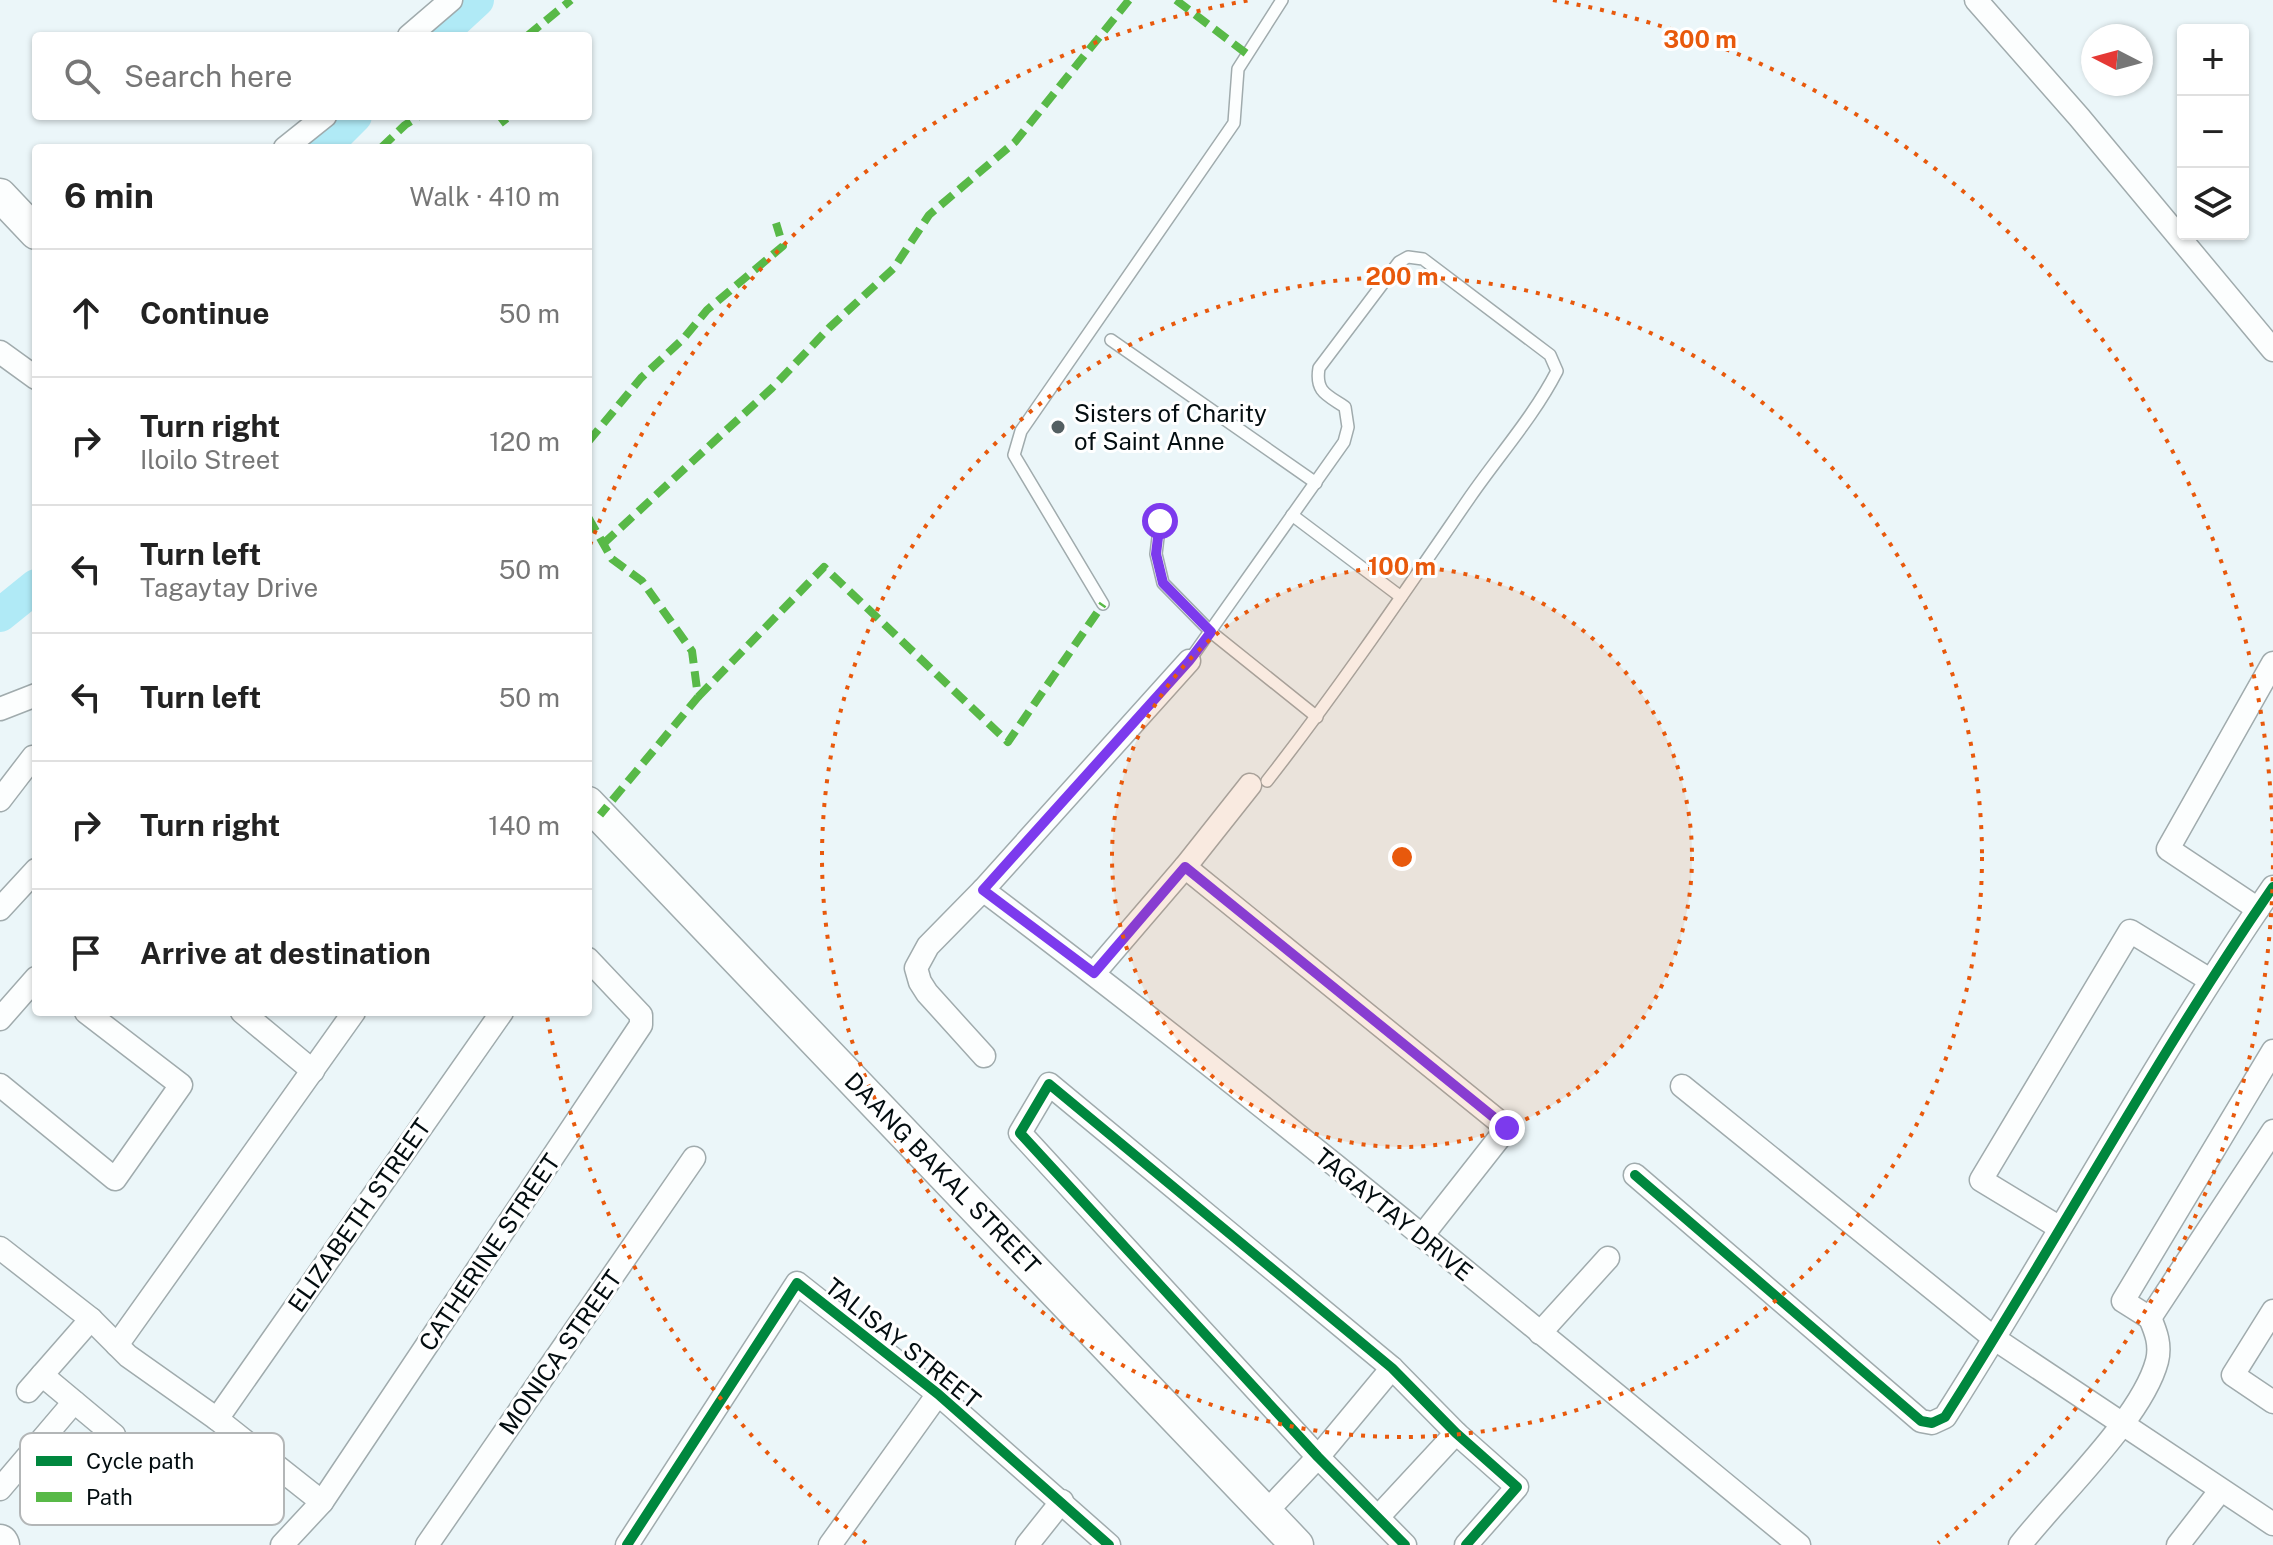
<!DOCTYPE html>
<meta charset="utf-8">
<style>
:root{--surface:#fff;--page:#f6f6f6;--text:#222;--muted:#767676;--line:#e0e0e0}
body{margin:0;font-family:"Public Sans",sans-serif;background:var(--page);color:var(--text)}
.controls{position:absolute;right:24px;top:24px;display:grid;overflow:hidden;border-radius:8px;box-shadow:0 2px 6px #0004}
.controls button{width:72px;height:72px;display:grid;place-items:center;padding:0;border:0;border-bottom:2px solid var(--line);background:var(--surface);color:var(--text);font:40px sans-serif}
.compass{position:absolute;left:2081px;top:24px;width:72px;height:72px;border-radius:50%;background:var(--surface);box-shadow:0 2px 6px #0004;rotate:276deg}
.stop{position:absolute;width:24px;height:24px;margin:-18px;border:6px solid #7c3aed;border-radius:50%;background:#fff}
.stop.end{background:#7c3aed;border-color:#fff;box-shadow:0 2px 8px #0008}
.list{margin:0;padding:0;list-style:none}
h2{display:flex;justify-content:space-between;align-items:center;height:104px;margin:0;padding:0 32px;font-size:34px}
h2 small{font-size:26px;font-weight:400;color:var(--muted)}
.list li{display:grid;grid-template-columns:52px 1fr auto;gap:24px;align-items:center;box-sizing:border-box;height:128px;padding:0 32px;border-top:2px solid var(--line)}
.list b{display:block;font-size:30px;white-space:nowrap}
.list p{margin:0;font-size:26px;white-space:nowrap;color:var(--muted)}
.list em{font-size:26px;font-style:normal;color:var(--muted)}
.icon{flex:none;width:44px;height:44px;fill:none;stroke:currentColor;stroke-width:2;stroke-linecap:round;stroke-linejoin:round}
.map{position:relative;flex:none;width:2273px;height:1545px;overflow:hidden}
.search{position:absolute;background:var(--surface);box-shadow:0 2px 6px #0004;left:32px;top:32px;width:560px;height:88px;display:flex;align-items:center;gap:20px;box-sizing:border-box;padding:0 28px;border-radius:8px;color:var(--muted);font-size:30px}
.panel{position:absolute;background:var(--surface);box-shadow:0 2px 6px #0004;left:32px;top:144px;width:560px;height:872px;border-radius:8px}
.map>svg:first-child{display:block}
.lines{fill:none;stroke-linecap:round;stroke-linejoin:round}
.river{stroke:#b0eaf6;stroke-width:34}
.lane-casing{stroke:#a0abad;stroke-width:14}
.street-casing{stroke:#a0abad;stroke-width:25}
.secondary-casing{stroke:#a0abad;stroke-width:35}
.primary-casing{stroke:#a0abad;stroke-width:39}
.lane{stroke:#fcfefe;stroke-width:11}
.street{stroke:#fcfefe;stroke-width:22}
.secondary{stroke:#fcfefe;stroke-width:32}
.primary{stroke:#fcfefe;stroke-width:36}
.quiet{stroke:#58b947;stroke-width:8;stroke-dasharray:16 8;stroke-linecap:butt}
.cycleway-casing{stroke:#fff;stroke-width:15}
.cycleway{stroke:#00873e;stroke-width:10}
.route{stroke:#7c3aed;stroke-width:10}
.ring{fill:none;stroke:#e8590c;stroke-width:4;stroke-dasharray:4 8}
.poi-dot{fill:#545f62;stroke:#fff;stroke-width:3}
.labels{text-anchor:middle;dominant-baseline:central;stroke-width:6;stroke-linejoin:round;paint-order:stroke}
.poi-label{font-size:24px;fill:#030d10;stroke:#fff;text-anchor:start}
.street-label{font-size:24px;fill:#030d10;stroke:#fff}
.key{fill:#fff;stroke:#b3b6b7;stroke-width:2}
.key-label{font-size:22px;fill:#030d10}
.centre{fill:#e8590c;stroke:#fff;stroke-width:4}
.ring-label{font-size:24px;text-anchor:middle;font-weight:bold;fill:#e8590c;stroke:#fff;stroke-width:6;stroke-linejoin:round;paint-order:stroke}
</style>
<div class="map">
<svg width="2273" height="1545" viewBox="0 0 2273 1545">
<rect width="100%" height="100%" fill="#ebf6f9"/>
<g class="lines">
<g class="river">
<polyline points="438,36 477,0"/>
<polyline points="323,148 355,116"/>
<polyline points="0,615 36,586"/>
</g>
<defs>
<g id="lane">
<polyline points="1111,340 1316,483"/>
<polyline points="1292,515 1401,597"/>
<polyline points="1160,521 1156,554 1163,583 1211,632 1317,717"/>
<polyline points="1103,604 1014,455 1021,431 1234,123 1238,69 1282,0"/>
<path d="M1189 661 1344 442 1348 427 1345 407C1327 395 1315 392 1319 368L1399 262 1408 257 1423 259 1550 355 1557 371C1534 416 1499 455 1470 497 1404 593 1339 689 1267 781"/>
</g>
<g id="street">
<polyline points="1976,0 2079,117 2273,350"/>
<polyline points="409,36 451,0"/>
<polyline points="285,148 325,116"/>
<polyline points="0,352 36,378"/>
<polyline points="0,709 36,695"/>
<polyline points="0,800 33,757"/>
<polyline points="1185,867 1507,1128 1422,1236"/>
<path d="M983 890C1262 1100 1530 1324 1799 1545"/>
<polyline points="0,909 36,870"/>
<polyline points="2258,909 2168,849 2273,663"/>
<polyline points="1094,973 1185,867 1250,785"/>
<polyline points="242,1012 313,1071"/>
<polyline points="0,1019 36,978"/>
<polyline points="984,1056 927,993 920,982 916,968 928,946 983,890 1189,661"/>
<polyline points="0,1085 115,1179 181,1085 86,1012"/>
<polyline points="1682,1086 1995,1339 2273,1524"/>
<path d="M1635 1175 1921 1421 1932 1423 1945 1417C2057 1242 2155 1058 2273 887"/>
<polyline points="2060,1228 1981,1180 2130,931 2210,980"/>
<polyline points="0,1248 91,1319 128,1356 217,1419 322,1502"/>
<polyline points="2273,1311 2233,1375 2273,1402"/>
<polyline points="2150,1318 2123,1301 2273,1051"/>
<polyline points="2150,1318 2273,1131"/>
<polyline points="1540,1333 1608,1258"/>
<polyline points="117,1345 354,1012"/>
<polyline points="42,1375 114,1435"/>
<polyline points="28,1391 91,1319"/>
<polyline points="217,1419 502,1012"/>
<polyline points="0,1489 74,1402"/>
<polyline points="1266,1512 1318,1457 1392,1368"/>
<polyline points="1379,1516 1456,1433"/>
<polyline points="282,1545 322,1502 641,1025 641,1015 588,959"/>
<polyline points="427,1545 694,1158"/>
<polyline points="627,1545 797,1283 938,1394 1109,1545"/>
<polyline points="830,1545 938,1394"/>
<polyline points="1027,1545 1062,1501"/>
<polyline points="1405,1545 1318,1457 1020,1133 1049,1084 1392,1368 1456,1433 1517,1487 1466,1545"/>
<path d="M2020 1545C2058 1496 2142 1418 2157 1361 2161 1345 2156 1332 2150 1318"/>
<polyline points="2178,1545 2220,1491"/>
</g>
<g id="secondary">
<polyline points="0,195 36,233"/>
<polyline points="588,803 1297,1545"/>
</g>
<polyline id="primary" points="0,1543 1,1545"/>
</defs>
<use href="#lane" class="lane-casing"/>
<use href="#street" class="street-casing"/>
<use href="#secondary" class="secondary-casing"/>
<use href="#primary" class="primary-casing"/>
<use href="#lane" class="lane"/>
<use href="#street" class="street"/>
<use href="#secondary" class="secondary"/>
<use href="#primary" class="primary"/>
<g class="quiet">
<polyline points="1176,0 1247,54"/>
<polyline points="527,36 571,0"/>
<polyline points="500,116 506,124"/>
<polyline points="381,148 405,125 419,116"/>
<polyline points="588,442 641,378 684,338 707,310 783,246 776,223"/>
<polyline points="588,517 612,559 642,581 692,651 698,697 600,815"/>
<polyline points="603,544 772,388 830,327 894,268 929,215 1015,142 1129,0"/>
<polyline points="698,697 824,567 1008,742 1103,604"/>
</g>
<defs>
<g id="cycleway">
<path d="M1635 1175 1921 1421 1932 1423 1945 1417C2057 1242 2155 1058 2273 887"/>
<polyline points="627,1545 797,1283 938,1394 1109,1545"/>
<polyline points="1405,1545 1318,1457 1020,1133 1049,1084 1392,1368 1456,1433 1517,1487 1466,1545"/>
</g>
</defs>
<use href="#cycleway" class="cycleway-casing"/>
<use href="#cycleway" class="cycleway"/>
</g>
<g class="lines">
<polyline class="route" points="1160,521 1156,554 1163,583 1211,632 1189,661 983,890 1094,973 1185,867 1507,1128"/>
</g>
<circle cx="1402" cy="857" r="290" fill="#e8590c" fill-opacity=".12"/>
<g class="ring">
<circle cx="1402" cy="857" r="290"/>
<circle cx="1402" cy="857" r="580"/>
<path d="M866 1543A870 870 0 0 1 547 1016M590 545A870 870 0 0 1 1251 0M1553 0A870 870 0 0 1 1938 1543"/>
</g>
<circle class="poi-dot" cx="1058" cy="427" r="8"/>
<g class="labels">
<g class="poi-label">
<text x="1074" y="413">Sisters of Charity<tspan x="1074" dy="28">of Saint Anne</tspan></text>
</g>
<g class="street-label">
<text transform="translate(943 1173) rotate(46)">DAANG BAKAL STREET</text>
<text transform="translate(1394 1214) rotate(39)">TAGAYTAY DRIVE</text>
<text transform="translate(359 1215) rotate(-55)">ELIZABETH STREET</text>
<text transform="translate(489 1252) rotate(-56)">CATHERINE STREET</text>
<text transform="translate(903 1343) rotate(39)">TALISAY STREET</text>
<text transform="translate(560 1352) rotate(-55)">MONICA STREET</text>
</g>
</g>
<rect x="20" y="1433" width="264" height="92" rx="12" class="key"/>
<rect x="36" y="1456" width="36" height="10" fill="#00873e"/>
<rect x="36" y="1492" width="36" height="10" fill="#58b947"/>
<g class="key-label">
<text x="86" y="1469">Cycle path</text>
<text x="86" y="1505">Path</text>
</g>
<circle cx="1402" cy="857" r="12" class="centre"/>
<g class="ring-label">
<text x="1700" y="48">300 m</text>
<text x="1402" y="285">200 m</text>
<text x="1402" y="575">100 m</text>
</g>
</svg>
<div class="controls">
<button>+</button>
<button>−</button>
<button><svg class="icon" aria-label="layers" viewBox="0 0 24 24"><path d="M12 4l9 5-9 5-9-5zM3 14l9 5 9-5"/></svg></button>
</div>
<svg class="compass" viewBox="-18 -18 36 36"><path d="M0-13l5 13h-10z" fill="#e53935"/><path d="M0 13l5-13h-10z" fill="#767676"/></svg>
<div class="stop" style="left:1160px;top:521px"></div>
<div class="stop end" style="left:1507px;top:1128px"></div>
<div class="search"><svg class="icon" aria-label="search" viewBox="0 0 24 24"><circle cx="10" cy="10" r="6"/><path d="M15 15l6 6"/></svg>Search here</div>
<section class="panel">
<h2>6 min<small>Walk · 410 m</small></h2>
<ul class="list">
<li><svg class="icon" aria-label="ahead" viewBox="0 0 24 24"><path d="M12 20V5M6 11l6-6 6 6"/></svg><div><b>Continue</b></div><em>50 m</em></li>
<li><svg class="icon" aria-label="right" viewBox="0 0 24 24"><path d="M7 20v-9h11M14 6l5 5-5 5"/></svg><div><b>Turn right</b><p>Iloilo Street</p></div><em>120 m</em></li>
<li><svg class="icon" aria-label="left" viewBox="0 0 24 24"><path d="M17 20v-9H6M10 6l-5 5 5 5"/></svg><div><b>Turn left</b><p>Tagaytay Drive</p></div><em>50 m</em></li>
<li><svg class="icon" aria-label="left" viewBox="0 0 24 24"><path d="M17 20v-9H6M10 6l-5 5 5 5"/></svg><div><b>Turn left</b></div><em>50 m</em></li>
<li><svg class="icon" aria-label="right" viewBox="0 0 24 24"><path d="M7 20v-9h11M14 6l5 5-5 5"/></svg><div><b>Turn right</b></div><em>140 m</em></li>
<li><svg class="icon" aria-label="arrive" viewBox="0 0 24 24"><path d="M6 21V4h12l-3 4 3 4H6"/></svg><div><b>Arrive at destination</b></div></li>
</ul>
</section>
</div>
